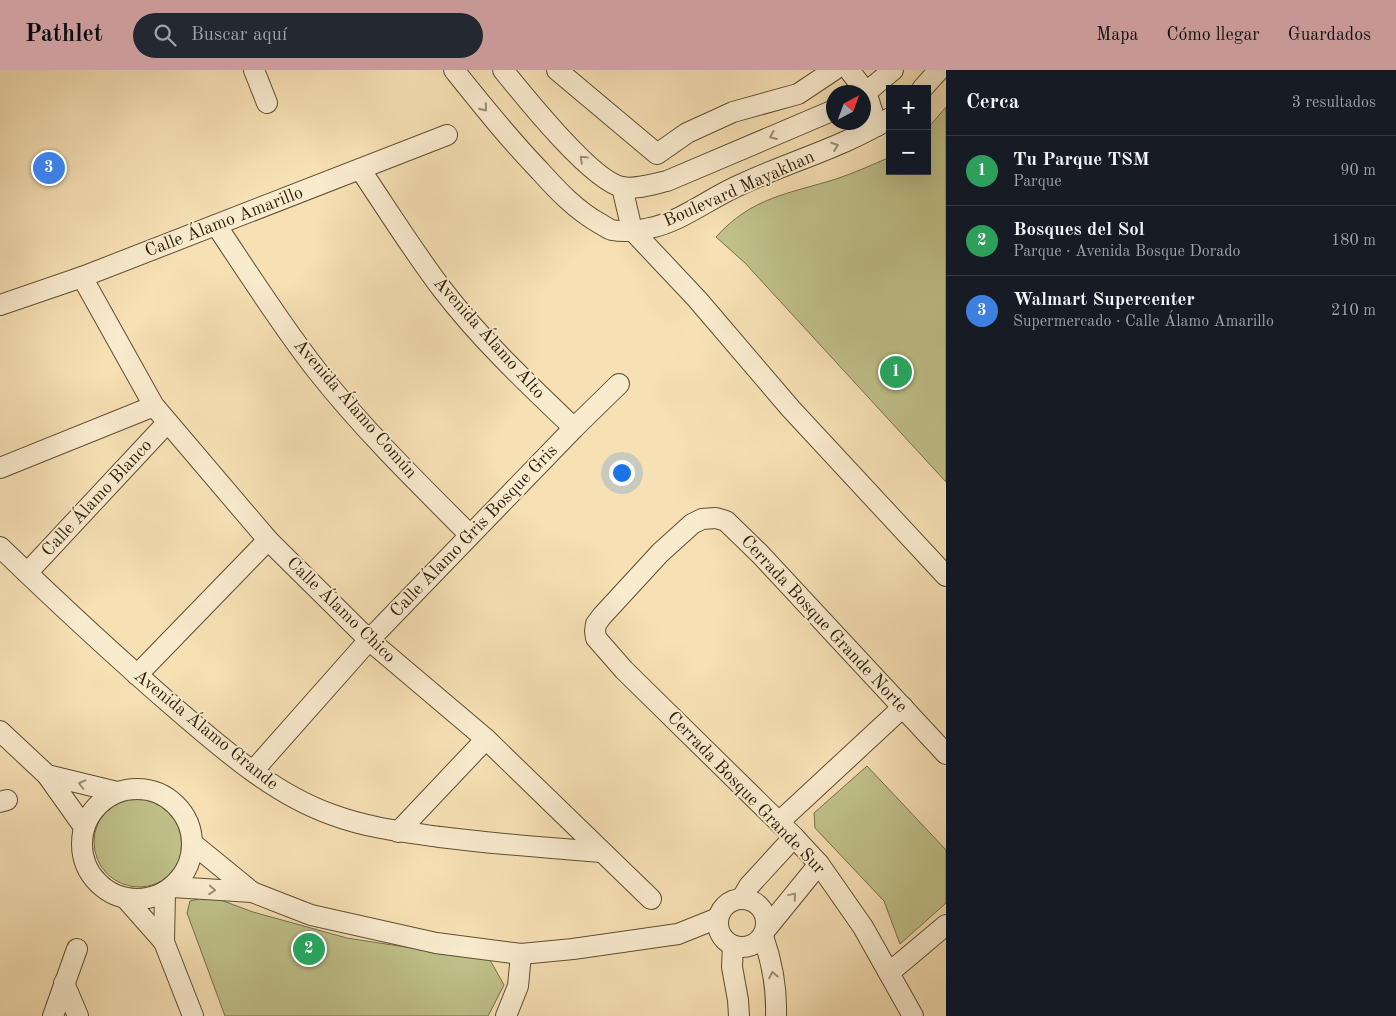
<!DOCTYPE html>
<html lang="es">
<meta charset="utf-8">
<style>
:root{--surface:#171b24;--page:#242831;--text:#f1f3f6;--muted:#9ea1a6;--line:#363941;--accent:#c59692}
body{margin:0;font-family:"Old Standard TT",serif;background:var(--page);color:var(--text)}
.controls{position:absolute;right:15px;top:15px;display:grid;overflow:hidden;border-radius:0px;box-shadow:0 5px 20px #0002}
.controls button{width:45px;height:45px;display:grid;place-items:center;padding:0;border:0;border-bottom:1px solid var(--line);background:var(--surface);color:var(--text);font:25px sans-serif}
.compass{position:absolute;left:826px;top:15px;width:45px;height:45px;border-radius:50%;background:var(--surface);box-shadow:0 5px 20px #0002;rotate:41deg}
.you{position:absolute;left:621px;top:402px;width:18px;height:18px;margin:-12px;border:4px solid #fff;border-radius:50%;background:#1a73e8;box-shadow:0 0 0 8px #1a73e833}
.badge{display:grid;place-items:center;width:32px;height:32px;border-radius:50%;background:var(--accent);color:#fff;font-size:16px;font-weight:700}
.pin{position:absolute;translate:-50% -50%;border:2px solid #fff;box-shadow:0 1px 5px #0006}
.list{margin:0;padding:0;list-style:none}
h2{display:flex;justify-content:space-between;align-items:center;height:65px;margin:0;padding:0 20px;font-size:21px}
h2 small{font-size:16px;font-weight:400;color:var(--muted)}
.list li{display:grid;grid-template-columns:32px 1fr auto;gap:15px;align-items:center;box-sizing:border-box;height:70px;padding:0 20px;border-top:1px solid var(--line)}
.list b{display:block;font-size:19px;white-space:nowrap}
.list p{margin:0;font-size:16px;white-space:nowrap;color:var(--muted)}
.list em{font-size:16px;font-style:normal;color:var(--muted)}
.icon{flex:none;width:28px;height:28px;fill:none;stroke:currentColor;stroke-width:2;stroke-linecap:round;stroke-linejoin:round}
.map{position:relative;flex:none;width:946px;height:946px;overflow:hidden}
header{display:flex;align-items:center;gap:30px;box-sizing:border-box;height:70px;padding:0 25px;background:var(--accent);color:#111}
header strong{font-size:24px}
nav{display:flex;gap:28px;margin-inline-start:auto;font-size:18px}
.search{width:350px;height:45px;background:var(--page);display:flex;align-items:center;gap:12px;box-sizing:border-box;padding:0 18px;border-radius:28px;color:var(--muted);font-size:19px}
main{display:flex}
aside{flex:1;background:var(--surface)}
.map>svg:first-child{display:block}
.green{fill:#c0c18a;stroke:#766f48}
.lines{fill:none;stroke-linecap:round;stroke-linejoin:round}
.minor-casing{stroke:#5f4e32;stroke-width:22}
.minor{stroke:#f9ebce;stroke-width:20}
.oneway{stroke:#9d8e74}
.labels{text-anchor:middle;dominant-baseline:central;stroke-width:4;stroke-linejoin:round;paint-order:stroke}
.street-label{font-size:18px;fill:#2d1d06;stroke:#f9ebce}
</style>
<header>
<strong>Pathlet</strong>
<div class="search"><svg class="icon" aria-label="search" viewBox="0 0 24 24"><circle cx="10" cy="10" r="6"/><path d="M15 15l6 6"/></svg>Buscar aquí</div>
<nav><a>Mapa</a><a>Cómo llegar</a><a>Guardados</a></nav>
</header>
<main>
<div class="map">
<svg width="946" height="946" viewBox="0 0 946 946">
<rect width="100%" height="100%" fill="#f6e0b4"/>
<filter id="stains"><feTurbulence type="fractalNoise" baseFrequency=".004" numOctaves="4"/><feColorMatrix values="0 0 0 0 .2 0 0 0 0 .09 0 0 0 0 .02 0 0 0 .5 -.17"/></filter>
<radialGradient id="worn" r=".72"><stop offset=".6" stop-color="#630" stop-opacity="0"/><stop offset="1" stop-color="#630" stop-opacity=".3"/></radialGradient>
<g class="green">
<path d="M946 37V412L745 193 716 167C752 127 788 124 836 109 854 103 872 95 890 87V101H927V59Z"/>
<polygon points="867,696 946,780 946,833 900,874 884,831 815,758 814,743"/>
<circle cx="139" cy="772" r="45"/>
<polygon points="210,826 253,842 347,868 490,890 504,915 488,946 225,946 187,843 190,831"/>
</g>
<g class="lines">
<defs>
<g id="minor">
<polyline points="254,0 267,33"/>
<path d="M454 0C482 35 509 69 540 101 557 120 576 140 599 153 603 155 608 159 612 160 623 162 639 161 650 158 683 151 711 127 742 114 791 91 844 77 890 48"/>
<path d="M503 0C524 26 592 111 622 117 636 120 653 114 667 111L834 40"/>
<polyline points="557,0 657,84 687,63 733,42 798,24 834,0"/>
<polyline points="849,0 866,22 877,56"/>
<polyline points="922,19 939,0"/>
<polyline points="864,24 893,0"/>
<path d="M360 99C387 139 413 181 442 219 481 270 528 314 574 358"/>
<polyline points="622,117 632,160 697,229 791,339 946,506"/>
<path d="M216 155C249 204 281 255 318 302 364 360 418 413 470 465"/>
<polyline points="82,207 154,336 268,470 369,570 486,669 651,829"/>
<polyline points="0,235 82,207 447,65"/>
<polyline points="0,398 154,336"/>
<path d="M0 477C57 532 115 586 175 638 223 679 273 724 333 745 368 758 404 762 440 767 494 774 548 778 602 782"/>
<polyline points="27,503 167,353"/>
<polyline points="137,605 268,470"/>
<polyline points="0,661 47,705 84,757"/>
<polyline points="253,701 369,570 574,358 619,314"/>
<polyline points="47,705 117,722"/>
<circle cx="137" cy="774" r="55"/>
<polyline points="0,732 7,730"/>
<polyline points="779,752 903,637"/>
<polyline points="398,762 486,669"/>
<polyline points="192,773 252,822"/>
<polyline points="172,817 252,822 311,845 378,860 436,873 521,884 573,879 678,864 718,848"/>
<polyline points="742,828 749,816 794,767"/>
<circle cx="742" cy="853" r="24"/>
<polyline points="126,829 164,872 193,946"/>
<polyline points="767,858 819,794"/>
<path d="M763 866C772 892 777 918 776 946"/>
<polyline points="164,872 165,822"/>
<polyline points="733,876 732,897 738,930 739,946"/>
<polyline points="890,902 946,855"/>
<polyline points="64,913 78,946"/>
<polyline points="53,946 77,879"/>
<polyline points="506,946 518,916 521,884"/>
<polyline points="913,946 863,857 819,794 794,767 624,600 596,568 595,561 596,554 602,546 660,483 692,454 702,449 716,448 726,451 760,484 946,684"/>
</g>
</defs>
<use href="#minor" class="minor-casing"/>
<use href="#minor" class="minor"/>
</g>
<defs><path id="oneway-chevron" d="M-2-3.5L2.5 0L-2 3.5" fill="none" stroke-width="1.6" stroke-linecap="round" stroke-linejoin="round" transform="scale(1.25)"/></defs>
<g class="oneway">
<use href="#oneway-chevron" transform="translate(484 38) rotate(51)"/>
<use href="#oneway-chevron" transform="translate(773 66) rotate(157)"/>
<use href="#oneway-chevron" transform="translate(835 76) rotate(-21)"/>
<use href="#oneway-chevron" transform="translate(583 89) rotate(-136)"/>
<use href="#oneway-chevron" transform="translate(82 714) rotate(-166)"/>
<use href="#oneway-chevron" transform="translate(212 820) rotate(4)"/>
<use href="#oneway-chevron" transform="translate(793 826) rotate(-50)"/>
<use href="#oneway-chevron" transform="translate(773 905) rotate(-101)"/>
</g>
<g class="labels">
<g class="street-label">
<text transform="translate(739 119) rotate(-24)">Boulevard Mayakhan</text>
<text transform="translate(224 152) rotate(-21)">Calle Álamo Amarillo</text>
<text transform="translate(489 268) rotate(48)">Avenida Álamo Alto</text>
<text transform="translate(355 339) rotate(49)">Avenida Álamo Común</text>
<text transform="translate(97 428) rotate(-47)">Calle Álamo Blanco</text>
<text transform="translate(474 461) rotate(-46)">Calle Álamo Gris Bosque Gris</text>
<text transform="translate(341 540) rotate(44)">Calle Álamo Chico</text>
<text transform="translate(824 554) rotate(47)">Cerrada Bosque Grande Norte</text>
<text transform="translate(206 660) rotate(39)">Avenida Álamo Grande</text>
<text transform="translate(746 723) rotate(46)">Cerrada Bosque Grande Sur</text>
</g>
</g>
<rect width="100%" height="100%" filter="url(#stains)"/>
<rect width="100%" height="100%" fill="url(#worn)"/>
</svg>
<div class="controls">
<button>+</button>
<button>−</button>
</div>
<svg class="compass" viewBox="-18 -18 36 36"><path d="M0-13l5 13h-10z" fill="#e53935"/><path d="M0 13l5-13h-10z" fill="#9ea1a6"/></svg>
<div class="you"></div>
<div class="pin badge" style="left:896px;top:302px;background:#2e9e5b">1</div>
<div class="pin badge" style="left:309px;top:879px;background:#2e9e5b">2</div>
<div class="pin badge" style="left:49px;top:98px;background:#3f7fe0">3</div>
</div>
<aside>
<h2>Cerca<small>3 resultados</small></h2>
<ul class="list">
<li><span class="badge" style="background:#2e9e5b">1</span><div><b>Tu Parque TSM</b><p>Parque</p></div><em>90 m</em></li>
<li><span class="badge" style="background:#2e9e5b">2</span><div><b>Bosques del Sol</b><p>Parque · Avenida Bosque Dorado</p></div><em>180 m</em></li>
<li><span class="badge" style="background:#3f7fe0">3</span><div><b>Walmart Supercenter</b><p>Supermercado · Calle Álamo Amarillo</p></div><em>210 m</em></li>
</ul>
</aside>
</main>
